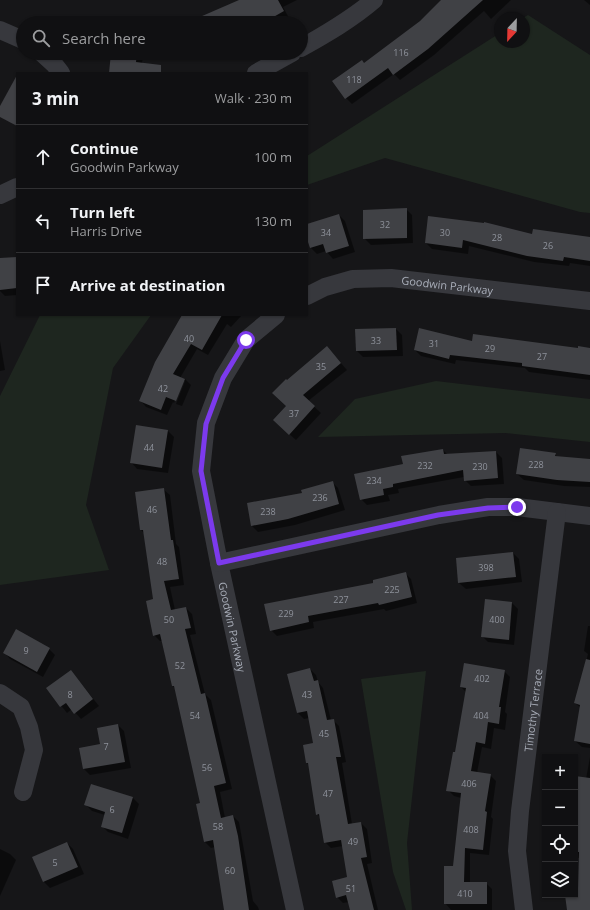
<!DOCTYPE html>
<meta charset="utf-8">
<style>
:root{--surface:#101012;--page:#1e1e20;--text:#f1f3f6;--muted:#9c9d9f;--line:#303032}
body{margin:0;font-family:"Open Sans",sans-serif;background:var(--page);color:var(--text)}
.controls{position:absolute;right:12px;bottom:12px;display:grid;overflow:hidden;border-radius:0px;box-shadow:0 1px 3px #0004}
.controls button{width:36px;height:36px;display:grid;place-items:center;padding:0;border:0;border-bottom:1px solid var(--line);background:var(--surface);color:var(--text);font:20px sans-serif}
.compass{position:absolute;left:494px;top:12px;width:36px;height:36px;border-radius:50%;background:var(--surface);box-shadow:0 1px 3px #0004;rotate:202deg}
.stop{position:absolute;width:12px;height:12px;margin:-9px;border:3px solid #7c3aed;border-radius:50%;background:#fff}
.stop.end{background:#7c3aed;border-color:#fff;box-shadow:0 1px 4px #0008}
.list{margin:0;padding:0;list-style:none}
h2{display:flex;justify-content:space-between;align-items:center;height:52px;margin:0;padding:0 16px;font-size:17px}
h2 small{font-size:13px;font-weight:400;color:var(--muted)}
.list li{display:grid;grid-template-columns:26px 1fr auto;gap:12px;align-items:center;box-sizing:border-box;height:64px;padding:0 16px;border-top:1px solid var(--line)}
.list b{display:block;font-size:15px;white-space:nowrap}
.list p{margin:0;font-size:13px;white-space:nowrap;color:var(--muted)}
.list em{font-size:13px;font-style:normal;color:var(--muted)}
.icon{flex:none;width:22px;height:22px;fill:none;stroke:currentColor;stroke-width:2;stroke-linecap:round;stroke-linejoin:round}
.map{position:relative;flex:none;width:590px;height:910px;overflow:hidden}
.search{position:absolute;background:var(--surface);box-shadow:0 1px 3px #0004;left:16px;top:16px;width:292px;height:44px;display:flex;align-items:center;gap:10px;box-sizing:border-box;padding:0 14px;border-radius:22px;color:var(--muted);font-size:15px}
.panel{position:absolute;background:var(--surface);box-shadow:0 1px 3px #0004;left:16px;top:72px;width:292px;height:244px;border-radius:0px}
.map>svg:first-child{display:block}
.green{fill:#1e261f}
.shadow{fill:#0007}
.building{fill:#404145}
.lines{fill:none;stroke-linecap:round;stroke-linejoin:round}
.minor{stroke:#37383d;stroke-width:18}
.route{stroke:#7c3aed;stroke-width:5}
.labels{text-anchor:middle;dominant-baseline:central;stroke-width:4;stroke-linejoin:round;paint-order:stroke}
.number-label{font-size:9px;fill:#8e929b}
.street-label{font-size:11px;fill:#a8adb8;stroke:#111113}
</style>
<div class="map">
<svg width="590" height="910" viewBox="0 0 590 910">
<rect width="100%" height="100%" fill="#161618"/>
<g class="green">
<polygon points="528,15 590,55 590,213 580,212 385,158 307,185 307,156 500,33 500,42 524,42 523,18"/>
<polygon points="40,315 151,315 113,368 86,505 109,570 0,585 0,396"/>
<polygon points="436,381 590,399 590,442 505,433 318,437 355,399"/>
<polygon points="426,671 407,843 412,910 406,910 393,872 361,679"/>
</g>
<g class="shadow">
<polygon points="242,0 297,0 283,7 289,18 280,23 210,23"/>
<polygon points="443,0 511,0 491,19 484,11 434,55 400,80 394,74 352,104 346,98 365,64 420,21"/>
<polygon points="584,0 590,0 590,5"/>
<polygon points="112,53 140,53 143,55 142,64 153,73 110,73"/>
<polygon points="406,209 412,215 413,243 371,245 364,238"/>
<polygon points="339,215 345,221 355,252 333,259 326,251 317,254 311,248 307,236 307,225"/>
<polygon points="429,218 533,235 590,238 590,266 570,263 569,266 534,262 469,246 468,254 432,249 426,243"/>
<polygon points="17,258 17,295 5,296 0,291 0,259"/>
<polygon points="195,315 242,315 231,327 227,324 208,355 197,349 180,378 185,379 191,385 182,406 176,404 185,381 183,381 174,403 173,402 167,415 146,407 140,400"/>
<polygon points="396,329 402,335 403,356 363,357 357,351 356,330"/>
<polygon points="0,341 5,370 0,371"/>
<polygon points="473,342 578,349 590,349 590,380 529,372 525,368 456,360 455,364 421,356 415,350"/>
<polygon points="333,354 347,370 308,401 321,413 296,440 280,426 287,406 287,381"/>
<polygon points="168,431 174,437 168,473 137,469 131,462"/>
<polygon points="443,450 448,455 496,452 502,458 504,484 471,486 465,480 464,477 398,489 399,493 388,495 390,501 367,505 361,499 404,465"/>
<polygon points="555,454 558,458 590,460 590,487 564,486 524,480 517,474"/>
<polygon points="332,482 338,488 345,510 295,525 258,532 252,526 303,494"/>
<polygon points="163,489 170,495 176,544 179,547 184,585 170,587 175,610 186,608 192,614 196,634 190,635 205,694 211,700 232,789 220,792 225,818 233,816 239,822 253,901 258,907 259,910 225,910 215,847 211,848 205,842 201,804 175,688 173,686 162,641 160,641 154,635 154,600 144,533 141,530"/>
<polygon points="513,553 519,559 522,582 466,589 459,583"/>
<polygon points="405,573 411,579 417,603 386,611 384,609 313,622 314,628 277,636 271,630 374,583"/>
<polygon points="512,603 518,609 514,645 488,642 482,636"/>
<polygon points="588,626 590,626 590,748 582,747 575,741 581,708 575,703 588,654 584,651"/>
<polygon points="49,649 55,655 43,677 10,659 4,652"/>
<polygon points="310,669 316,675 318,682 323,688 331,720 333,720 339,726 346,762 342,763 352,824 361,823 367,829 372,863 367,864 378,910 351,910 349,902 343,903 337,897 348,878 343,846 331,848 325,842 320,817 317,814 309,765 307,763 314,744 309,718 304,719 298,713"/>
<polygon points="71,671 99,706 81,719 72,709 67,713 47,688"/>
<polygon points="504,671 510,677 505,712 507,714 505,730 494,728 491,749 482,747 477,773 490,775 496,781 491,817 493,819 489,855 470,853 470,883 486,883 492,889 492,910 451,910 445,903 454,867 461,798 454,796 448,790 456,754 466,692 461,687"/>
<polygon points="118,725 124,731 131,768 90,775 84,769 80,749 101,745"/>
<polygon points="590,757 590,910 568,910 566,895 575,895 575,889 579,889 580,858 575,858 575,777 586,779"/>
<polygon points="92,785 133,798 139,804 128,839 108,832 102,826 105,815 92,811 86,805"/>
<polygon points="67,843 73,849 84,874 50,888 44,882 33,857"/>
<polygon points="0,849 10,854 16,860 0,896"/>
</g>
<g class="building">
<polygon points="239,0 278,0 284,11 263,23 186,23"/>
<polygon points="441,0 483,0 428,49 393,75 388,68 345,99 332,81 362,60 364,63 420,21"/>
<polygon points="111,53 137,53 136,62 161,65 161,73 109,73"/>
<polygon points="17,75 17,126 0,117 0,106"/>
<polygon points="407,208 407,238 363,239 363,210"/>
<polygon points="339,214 349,246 326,253 323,244 310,248 307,239 307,224"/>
<polygon points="428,216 484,223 484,222 532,234 533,229 590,237 590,261 564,257 563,261 527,256 463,240 462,248 425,243"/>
<polygon points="17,257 17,288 0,290 0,258"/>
<polygon points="182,315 222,315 202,350 191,344 173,374 185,379 176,401 166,397 161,410 139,401 155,362"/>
<polygon points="396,328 397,350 356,351 355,329"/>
<polygon points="419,328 472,341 473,334 578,348 578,346 590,348 590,375 522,366 522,363 450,355 449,359 414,350"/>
<polygon points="327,346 341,363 303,395 315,406 289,435 273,420 286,406 272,393 286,379 287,380"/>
<polygon points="136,425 168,430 162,468 130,463"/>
<polygon points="520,448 556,453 555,456 590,459 590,482 557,480 516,474"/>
<polygon points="443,449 444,454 496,451 498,478 464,481 463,470 393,484 393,487 383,489 384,495 360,500 354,474 403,464 401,456"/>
<polygon points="333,481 339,504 288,519 251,526 247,503 302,493 301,490"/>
<polygon points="164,488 171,540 173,540 179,579 164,581 171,610 186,607 191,628 185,629 201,694 205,693 226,783 214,786 221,818 233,815 238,836 249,910 224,910 213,840 204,842 196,804 200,803 174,686 172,686 160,634 153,636 146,601 153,599 143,530 140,530 135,492"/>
<polygon points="513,552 516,577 458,583 456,558"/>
<polygon points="406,572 412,597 379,605 378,603 308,616 309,622 270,631 264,604 373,583 373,580"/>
<polygon points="485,599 512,602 509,640 481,637"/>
<polygon points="16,629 50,648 37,672 3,653"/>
<polygon points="586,659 590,660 590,744 574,741 580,705 574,703"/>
<polygon points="464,663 505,670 499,707 501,707 499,724 488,722 485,744 476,742 471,771 491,774 485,811 487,812 483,850 465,848 464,882 487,882 487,904 444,904 444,866 453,866 461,793 446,791 453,752 455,752 466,688 460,687"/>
<polygon points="310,668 314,681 318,680 327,720 334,719 341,757 336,757 348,824 361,822 367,857 361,858 374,910 350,910 346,895 336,898 332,881 347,877 341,840 324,843 319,814 316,815 308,763 306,763 303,745 313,743 307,711 297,713 287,674"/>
<polygon points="71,670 93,699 74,714 66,703 60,707 46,688"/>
<polygon points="118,724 125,762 83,769 79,748 100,744 97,728"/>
<polygon points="575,776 590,778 590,910 567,910 565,895 575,895 575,888 578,888 579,852 575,852"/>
<polygon points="91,784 133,797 122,833 101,827 105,812 84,805"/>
<polygon points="67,842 78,867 43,882 32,857"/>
</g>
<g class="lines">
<g class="minor">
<polyline points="0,30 23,40"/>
<path d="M301 48C326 34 352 19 374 0"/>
<polyline points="42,53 54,64 61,73"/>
<polyline points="256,73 292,53"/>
<polyline points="0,195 17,187"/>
<path id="s1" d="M307 296 325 287 353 279 391 278 590 301"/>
<path id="s2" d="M276 315 246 340 223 378 206 423 201 471 219 563 295 910"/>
<polyline points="219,563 439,515 488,507 517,507 590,516"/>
<polyline points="0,693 21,707 29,727 34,750 23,792"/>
<path id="s3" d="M524 910 517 851 520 811 557 512"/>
</g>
</g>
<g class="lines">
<polyline class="route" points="246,340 223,378 206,424 201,471 219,563 438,515 488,508 517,507"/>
</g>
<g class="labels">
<g class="number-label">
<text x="401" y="52">116</text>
<text x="354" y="79">118</text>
<text x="385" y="224">32</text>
<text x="326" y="232">34</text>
<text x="445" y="232">30</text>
<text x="497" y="237">28</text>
<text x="548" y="245">26</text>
<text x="189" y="338">40</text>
<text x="376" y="340">33</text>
<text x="434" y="343">31</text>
<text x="490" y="348">29</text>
<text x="542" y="356">27</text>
<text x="321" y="366">35</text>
<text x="163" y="388">42</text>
<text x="294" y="413">37</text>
<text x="149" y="447">44</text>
<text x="536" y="464">228</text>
<text x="425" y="465">232</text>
<text x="480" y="466">230</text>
<text x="374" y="480">234</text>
<text x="320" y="497">236</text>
<text x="152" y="509">46</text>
<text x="268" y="511">238</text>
<text x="162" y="561">48</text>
<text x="486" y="567">398</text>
<text x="392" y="589">225</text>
<text x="341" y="599">227</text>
<text x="286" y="613">229</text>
<text x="169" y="619">50</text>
<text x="497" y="619">400</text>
<text x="26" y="650">9</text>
<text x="180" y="665">52</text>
<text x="482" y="678">402</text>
<text x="70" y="694">8</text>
<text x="307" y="694">43</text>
<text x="195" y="715">54</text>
<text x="481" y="715">404</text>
<text x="324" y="733">45</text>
<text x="106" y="746">7</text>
<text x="207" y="767">56</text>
<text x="469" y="783">406</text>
<text x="328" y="793">47</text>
<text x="112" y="809">6</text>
<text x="218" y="826">58</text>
<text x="471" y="829">408</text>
<text x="353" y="841">49</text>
<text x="55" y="862">5</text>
<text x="230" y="870">60</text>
<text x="351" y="888">51</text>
<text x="465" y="893">410</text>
</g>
<g class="street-label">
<text stroke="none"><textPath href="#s1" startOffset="144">Goodwin Parkway</textPath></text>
<text stroke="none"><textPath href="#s2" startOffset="339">Goodwin Parkway</textPath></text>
<text stroke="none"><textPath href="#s3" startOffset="201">Timothy Terrace</textPath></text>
</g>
</g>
</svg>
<div class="controls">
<button>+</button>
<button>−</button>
<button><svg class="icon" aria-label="locate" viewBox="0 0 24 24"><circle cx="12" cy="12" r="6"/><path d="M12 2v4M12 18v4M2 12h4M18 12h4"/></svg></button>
<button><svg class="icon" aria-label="layers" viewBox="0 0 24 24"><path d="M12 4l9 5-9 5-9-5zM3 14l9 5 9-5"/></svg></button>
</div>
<svg class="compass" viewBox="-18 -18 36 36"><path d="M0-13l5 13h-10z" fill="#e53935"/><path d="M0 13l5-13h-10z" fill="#9c9d9f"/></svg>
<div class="stop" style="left:246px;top:340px"></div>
<div class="stop end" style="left:517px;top:507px"></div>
<div class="search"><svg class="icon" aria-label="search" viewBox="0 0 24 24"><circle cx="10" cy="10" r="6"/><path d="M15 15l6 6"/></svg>Search here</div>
<section class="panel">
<h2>3 min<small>Walk · 230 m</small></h2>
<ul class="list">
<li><svg class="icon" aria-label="ahead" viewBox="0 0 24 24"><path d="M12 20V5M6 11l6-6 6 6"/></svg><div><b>Continue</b><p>Goodwin Parkway</p></div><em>100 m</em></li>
<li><svg class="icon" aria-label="left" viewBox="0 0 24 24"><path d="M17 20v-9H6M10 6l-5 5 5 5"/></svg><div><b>Turn left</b><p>Harris Drive</p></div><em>130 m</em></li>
<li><svg class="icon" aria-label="arrive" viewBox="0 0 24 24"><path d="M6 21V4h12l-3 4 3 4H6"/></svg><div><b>Arrive at destination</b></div></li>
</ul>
</section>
</div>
